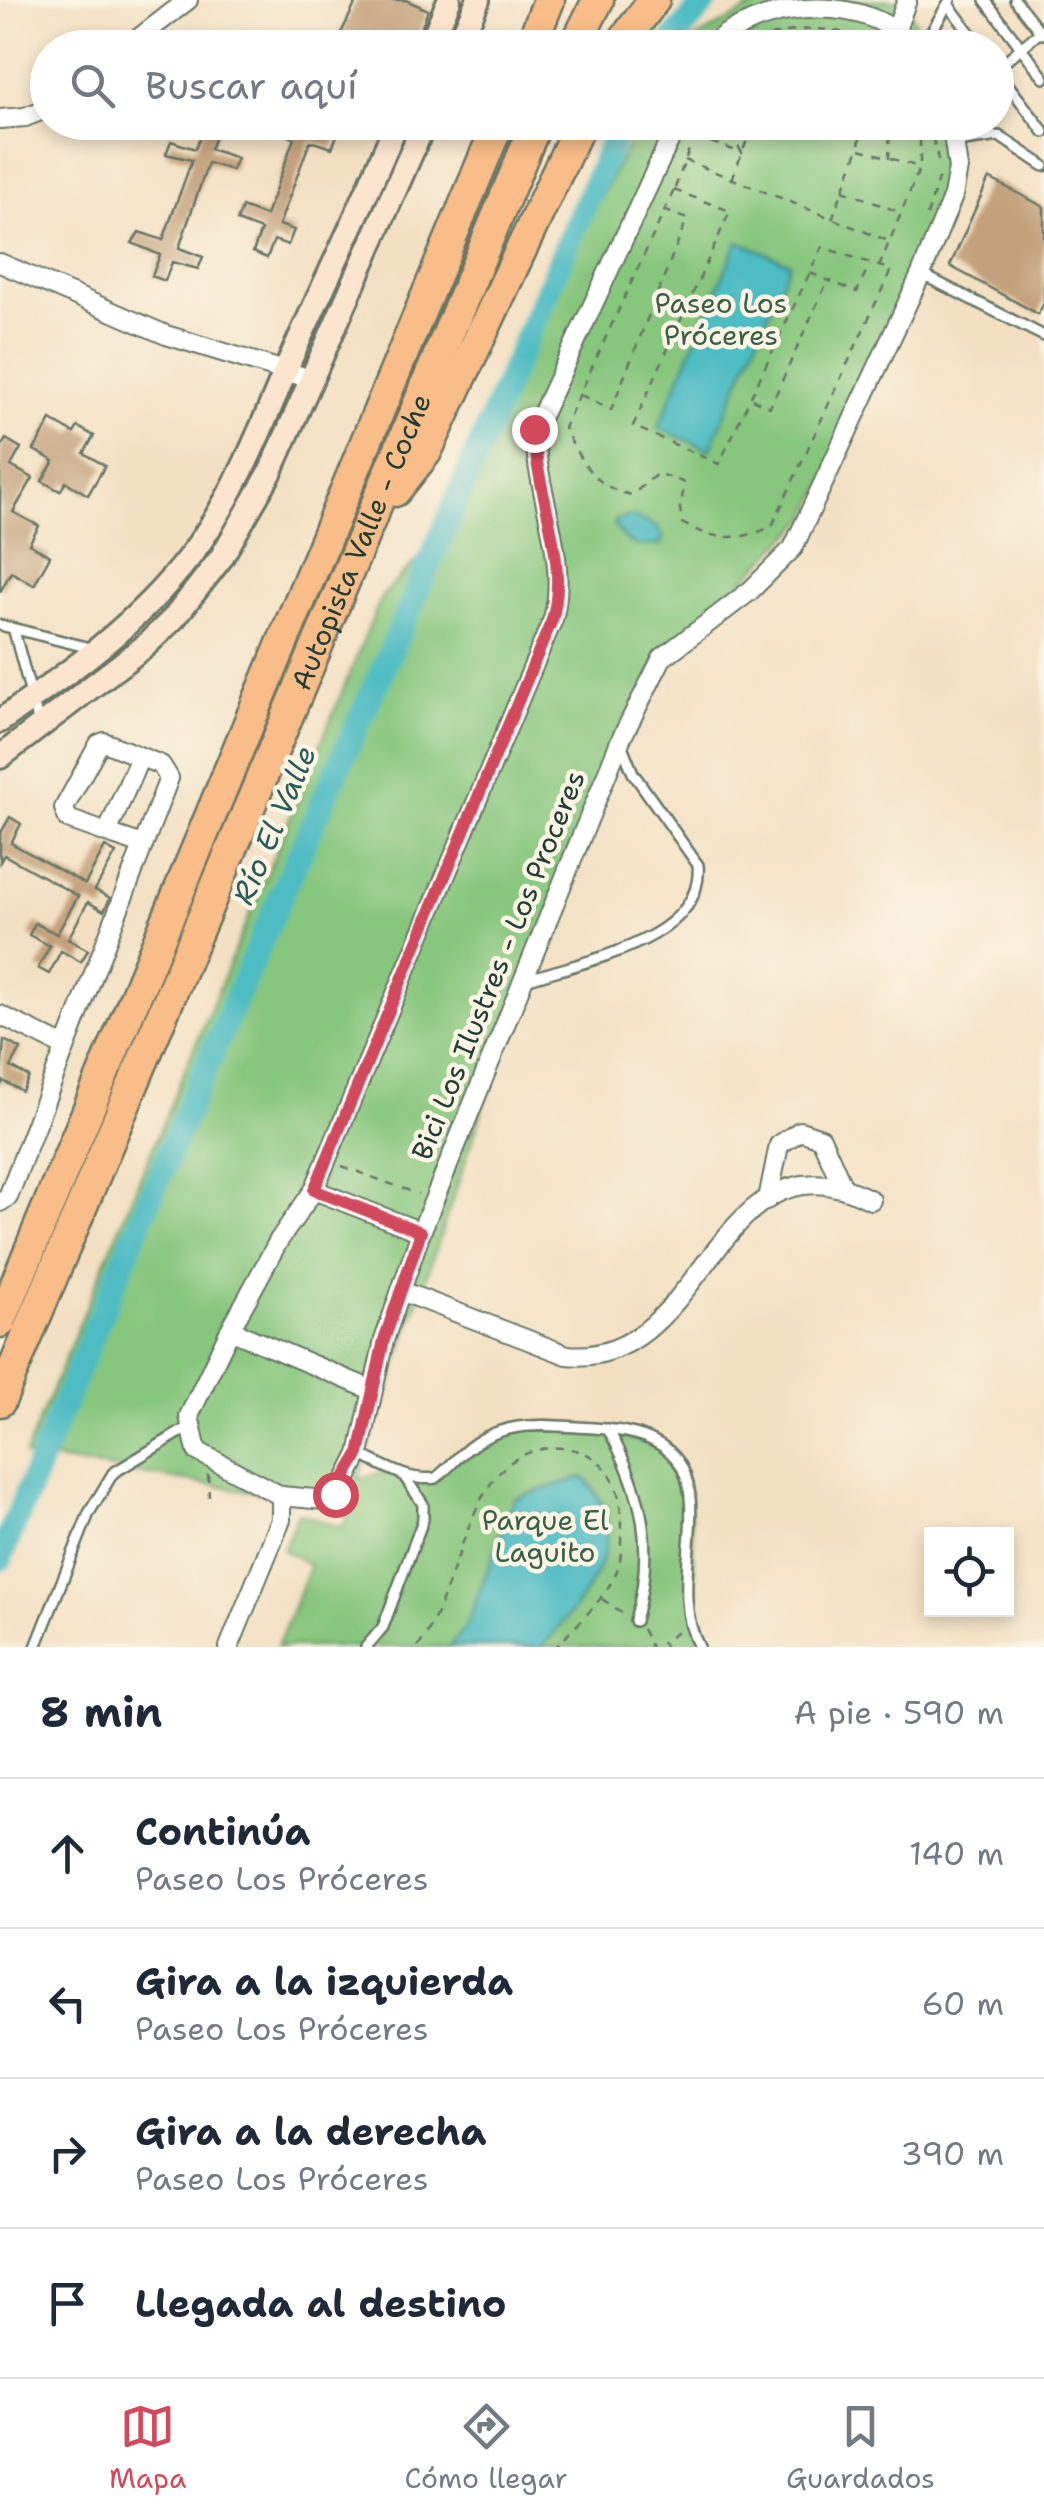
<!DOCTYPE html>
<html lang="es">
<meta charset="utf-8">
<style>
:root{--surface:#fff;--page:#f6f6f7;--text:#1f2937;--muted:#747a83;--line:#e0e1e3;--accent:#d1495b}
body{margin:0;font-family:"Shantell Sans",sans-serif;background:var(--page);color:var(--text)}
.controls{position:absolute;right:30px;bottom:30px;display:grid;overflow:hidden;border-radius:0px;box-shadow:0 5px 15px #0003}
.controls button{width:90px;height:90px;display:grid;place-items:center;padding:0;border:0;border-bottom:2px solid var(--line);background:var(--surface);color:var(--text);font:50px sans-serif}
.stop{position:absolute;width:30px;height:30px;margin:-22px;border:8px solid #d1495b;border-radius:50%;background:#fff}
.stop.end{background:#d1495b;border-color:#fff;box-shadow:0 2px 10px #0008}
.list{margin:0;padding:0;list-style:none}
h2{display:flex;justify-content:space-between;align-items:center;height:130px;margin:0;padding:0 40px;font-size:42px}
h2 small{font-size:32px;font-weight:400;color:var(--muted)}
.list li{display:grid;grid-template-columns:65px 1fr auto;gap:30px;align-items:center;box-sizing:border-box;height:150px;padding:0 40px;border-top:2px solid var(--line)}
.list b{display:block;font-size:38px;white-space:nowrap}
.list p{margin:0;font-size:32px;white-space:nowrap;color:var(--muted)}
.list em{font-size:32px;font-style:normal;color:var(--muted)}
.icon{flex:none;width:55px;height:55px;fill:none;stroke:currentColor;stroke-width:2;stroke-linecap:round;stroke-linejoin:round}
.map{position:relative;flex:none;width:1044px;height:1647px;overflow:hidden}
.search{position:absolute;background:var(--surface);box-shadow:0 5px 15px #0003;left:30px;right:30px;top:30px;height:110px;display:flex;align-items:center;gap:25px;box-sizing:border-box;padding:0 35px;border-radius:55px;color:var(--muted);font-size:38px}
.sheet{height:730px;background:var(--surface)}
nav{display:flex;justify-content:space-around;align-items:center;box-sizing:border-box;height:140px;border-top:2px solid var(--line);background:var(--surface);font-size:28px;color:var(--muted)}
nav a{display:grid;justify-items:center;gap:5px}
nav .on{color:var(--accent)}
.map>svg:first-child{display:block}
.green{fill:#86c67d;stroke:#528258;stroke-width:2.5}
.water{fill:#4ebcc3;stroke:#367c7c;stroke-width:2.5}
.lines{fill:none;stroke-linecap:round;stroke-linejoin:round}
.river{stroke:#4ebcc3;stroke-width:25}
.building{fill:#c3a17c}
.service-casing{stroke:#697666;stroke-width:14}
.minor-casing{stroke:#697666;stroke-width:22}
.secondary-casing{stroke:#697666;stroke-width:28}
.motorway-casing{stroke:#697666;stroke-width:35}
.path{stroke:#697666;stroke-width:2.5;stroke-dasharray:8 8;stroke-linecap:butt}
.service{stroke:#fff;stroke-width:9}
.minor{stroke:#fff;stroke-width:18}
.secondary{stroke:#fce5cf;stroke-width:22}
.motorway{stroke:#f8bd88;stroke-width:30}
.route{stroke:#d1495b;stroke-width:12}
.labels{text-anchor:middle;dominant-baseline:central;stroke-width:9;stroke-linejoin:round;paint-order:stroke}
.park-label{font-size:28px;fill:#395f46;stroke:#fcf5e5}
.street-label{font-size:28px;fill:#1f3d34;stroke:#fcf5e5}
.water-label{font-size:30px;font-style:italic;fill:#2b5d58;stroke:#fcf5e5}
</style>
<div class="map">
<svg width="1044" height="1647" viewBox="0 0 1044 1647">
<rect width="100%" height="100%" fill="#fcf5e5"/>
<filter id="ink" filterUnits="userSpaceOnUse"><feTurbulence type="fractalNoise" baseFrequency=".01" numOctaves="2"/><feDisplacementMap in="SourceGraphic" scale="20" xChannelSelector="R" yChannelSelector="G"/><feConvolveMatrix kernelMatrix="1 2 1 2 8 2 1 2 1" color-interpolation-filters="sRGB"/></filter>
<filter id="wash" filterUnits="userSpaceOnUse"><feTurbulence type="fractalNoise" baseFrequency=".0048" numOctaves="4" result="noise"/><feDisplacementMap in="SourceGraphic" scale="40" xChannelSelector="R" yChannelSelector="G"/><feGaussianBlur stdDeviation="2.25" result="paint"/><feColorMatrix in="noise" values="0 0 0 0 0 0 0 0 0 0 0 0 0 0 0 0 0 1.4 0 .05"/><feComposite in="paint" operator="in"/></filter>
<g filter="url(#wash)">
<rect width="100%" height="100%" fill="#f3e0c3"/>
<g class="green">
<polygon points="766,0 905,0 927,47 679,48"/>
<path d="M640 123H949L945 228 807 519 671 650 620 742 526 980 358 1480 385 1471 427 1479C447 1465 468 1445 491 1434 547 1407 618 1433 672 1452L689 1494 699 1647H277L310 1565 283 1550 298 1513 343 1528 351 1502 281 1496 25 1455 382 596 455 522 578 240Z"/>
</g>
<g class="water">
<polygon points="738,241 790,263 710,450 658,428"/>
<path d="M631 516 656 526 663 536 661 545C635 546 632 551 614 525L616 520Z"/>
<path d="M583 1477C641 1534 583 1600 542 1647H449L466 1627 514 1499Z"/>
</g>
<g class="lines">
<g class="river">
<polyline points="666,48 707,0"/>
<path d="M0 1559C120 1263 246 969 379 677 462 493 537 306 622 122"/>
</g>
</g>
<g id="blocks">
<g class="building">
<polygon points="357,0 406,0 428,10 414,48 334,48"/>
<polygon points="255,122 301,126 319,122 318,126 338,133 332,148 310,141 279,225 294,230 288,245 274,240 267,258 253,252 261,230 237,221 242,207 266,216 294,138"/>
<polygon points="205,126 218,130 210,149 237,158 232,170 208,163 179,248 203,257 198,269 172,262 165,281 152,276 160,255 132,243 139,232 163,240 192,160 166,154 171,141 195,149"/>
<polygon points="989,178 1044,207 1044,303 1038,314 950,266"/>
<polygon points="51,420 74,433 78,427 94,436 84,453 105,466 88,495 66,482 60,491 42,481 54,461 34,450"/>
<polygon points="6,439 21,448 11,466 33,478 13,512 39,526 29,544 50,556 34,585 11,572 0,592 0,449"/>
<polygon points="10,817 21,824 11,843 85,884 105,847 116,853 95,890 110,898 104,911 88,902 68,939 88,950 81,962 61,951 49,974 38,968 50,946 29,935 35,923 57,934 78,896 4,855 0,862 0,834"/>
<polygon points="4,1040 21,1049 11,1067 29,1077 22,1091 3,1081 0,1088"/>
</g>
</g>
</g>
<g filter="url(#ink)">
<use href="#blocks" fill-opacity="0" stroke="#697666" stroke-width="2.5"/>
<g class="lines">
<defs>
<g id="service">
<polyline points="985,0 1044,78"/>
<polyline points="1015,0 1042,34"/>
<polyline points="948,4 981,48"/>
<polyline points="1040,32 996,69 1044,132"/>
<polyline points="913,47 932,31 950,0"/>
<polyline points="957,142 999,136 1044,166"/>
<polyline points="921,274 1044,336"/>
<polyline points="0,625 94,649"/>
<polyline points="14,631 39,724"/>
<path d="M526 980C582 961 705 941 698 865L633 773 622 746"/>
<path d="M608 1429C644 1493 655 1550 635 1621"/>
<path d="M359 1454C384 1466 408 1482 436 1478 446 1470 454 1461 464 1452 504 1417 546 1426 594 1428 756 1437 655 1565 699 1647"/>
<polyline points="36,1647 89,1513 113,1473 189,1427"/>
<polyline points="366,1647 383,1627 423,1520 423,1504 404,1476"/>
</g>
<g id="minor">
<polyline points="896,30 907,0"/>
<polyline points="126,48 188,0"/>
<path d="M713 48C720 34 731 31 744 25 794 0 876 0 913 48"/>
<polyline points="0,119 25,117 48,108"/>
<polyline points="0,263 166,335 311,379"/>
<polyline points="107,833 143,845"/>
<polyline points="0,1015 65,1047"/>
<polyline points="314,1190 421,1232"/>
<polyline points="768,1199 779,1145 800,1131 821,1138 842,1185"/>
<polyline points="0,1202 8,1197 169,778 161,765 104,742 99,744 64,808 68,819 107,833 140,757"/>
<path d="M401 1291 567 1355C707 1370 716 1120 871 1200"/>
<polyline points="230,1330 189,1416 197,1451 281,1496 325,1500 344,1484 359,1454 384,1340 421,1232 621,739 662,658 750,591 793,548 921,274 953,196 958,168 951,122"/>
<path d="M372 1390 230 1330 279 1240 314 1190 553 619C570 558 535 492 535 429L678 122"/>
<polyline points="229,1647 281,1520 281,1496"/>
</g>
<g id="secondary">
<polyline points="429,48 449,0"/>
<polyline points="457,48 478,0"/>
<path d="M0 721C69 673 138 624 190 556 234 497 259 434 287 367 323 285 363 205 397 122"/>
<polyline points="0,757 145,646 174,618 221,558 270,473 425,122"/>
</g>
<g id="motorway">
<polyline points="530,48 549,0"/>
<polyline points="574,48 598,0"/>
<polyline points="618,48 654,0"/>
<polyline points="395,491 426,452 581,122"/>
<polyline points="0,1322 499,122"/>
<path id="s1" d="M0 1401 537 122"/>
</g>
</defs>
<use href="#service" class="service-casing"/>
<use href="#minor" class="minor-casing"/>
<use href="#secondary" class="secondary-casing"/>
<use href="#motorway" class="motorway-casing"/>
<g class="path">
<polyline points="877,39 887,48"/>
<path d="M741 48C782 27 837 19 876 48"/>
<polyline points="840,48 845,35"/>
<polyline points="929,122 940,168"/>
<polyline points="696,137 742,153 724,122"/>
<polyline points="860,149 919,167"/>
<polyline points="889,159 890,122"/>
<polyline points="685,160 891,242"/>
<polyline points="732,179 754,122"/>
<polyline points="675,188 699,122"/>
<path d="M674 190 730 211 633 426 719 464 822 247 891 270 772 526C741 542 712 540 682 523L680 508 685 483 658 473 632 495C594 488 581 461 564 428Z"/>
<polyline points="843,190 901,213"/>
<polyline points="927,216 939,176"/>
<polyline points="832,219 859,148 861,122"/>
<polyline points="879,267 920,167 920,122"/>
<polyline points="810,273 857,292 869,265"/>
<polyline points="581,395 611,410 687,219 666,211"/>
<polyline points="752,399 770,407 828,280"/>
<polyline points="342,1166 418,1194"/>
<polyline points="208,1474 209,1497"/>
<polyline points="602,1599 624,1614"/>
<polyline points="642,1629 651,1647"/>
<path d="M418 1647C454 1597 460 1518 499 1473 529 1438 597 1437 615 1485 621 1499 621 1515 621 1530 621 1542 622 1557 618 1568 606 1599 578 1623 556 1647"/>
<polyline points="666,1647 662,1642 681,1630"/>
</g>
<use href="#service" class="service"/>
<use href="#minor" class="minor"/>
<use href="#secondary" class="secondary"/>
<use href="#motorway" class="motorway"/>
</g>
</g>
<g class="lines" filter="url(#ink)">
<path class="route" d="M335 1494 359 1454 384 1340 421 1232 314 1190 552 620C570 558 535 492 534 429"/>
</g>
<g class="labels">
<g class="park-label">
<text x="721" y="303">Paseo Los<tspan x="721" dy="32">Próceres</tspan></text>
<text x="545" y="1520">Parque El<tspan x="545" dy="32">Laguito</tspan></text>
</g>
<g class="street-label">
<text stroke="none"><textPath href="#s1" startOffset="932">Autopista Valle - Coche</textPath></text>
<text transform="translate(498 965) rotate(-68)">Bici Los Ilustres - Los Proceres</text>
</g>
<g class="water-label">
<text transform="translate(274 825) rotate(-67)">Río El Valle</text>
</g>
</g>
</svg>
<div class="controls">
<button><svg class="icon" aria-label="locate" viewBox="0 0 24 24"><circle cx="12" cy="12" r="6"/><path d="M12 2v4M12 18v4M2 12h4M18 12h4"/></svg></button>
</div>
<div class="stop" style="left:335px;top:1494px"></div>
<div class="stop end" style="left:534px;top:429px"></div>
<div class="search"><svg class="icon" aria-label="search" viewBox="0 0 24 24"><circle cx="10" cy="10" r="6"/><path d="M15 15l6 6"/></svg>Buscar aquí</div>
</div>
<section class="sheet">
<h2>8 min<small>A pie · 590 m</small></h2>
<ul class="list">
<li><svg class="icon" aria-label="ahead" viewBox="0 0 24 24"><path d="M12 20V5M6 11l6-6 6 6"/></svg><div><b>Continúa</b><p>Paseo Los Próceres</p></div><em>140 m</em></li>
<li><svg class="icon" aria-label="left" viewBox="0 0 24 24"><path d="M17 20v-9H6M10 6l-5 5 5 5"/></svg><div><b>Gira a la izquierda</b><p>Paseo Los Próceres</p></div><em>60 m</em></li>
<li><svg class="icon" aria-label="right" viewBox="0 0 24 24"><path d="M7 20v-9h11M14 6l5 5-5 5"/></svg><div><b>Gira a la derecha</b><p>Paseo Los Próceres</p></div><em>390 m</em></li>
<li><svg class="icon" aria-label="arrive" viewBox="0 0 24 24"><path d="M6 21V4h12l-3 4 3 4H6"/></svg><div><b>Llegada al destino</b></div></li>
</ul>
</section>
<nav>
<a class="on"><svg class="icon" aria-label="map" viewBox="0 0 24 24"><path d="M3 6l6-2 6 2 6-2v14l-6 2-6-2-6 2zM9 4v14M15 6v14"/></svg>Mapa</a>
<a><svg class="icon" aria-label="directions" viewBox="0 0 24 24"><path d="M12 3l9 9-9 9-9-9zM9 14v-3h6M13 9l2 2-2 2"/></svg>Cómo llegar</a>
<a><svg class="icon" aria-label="saved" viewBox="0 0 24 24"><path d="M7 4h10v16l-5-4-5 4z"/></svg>Guardados</a>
</nav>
